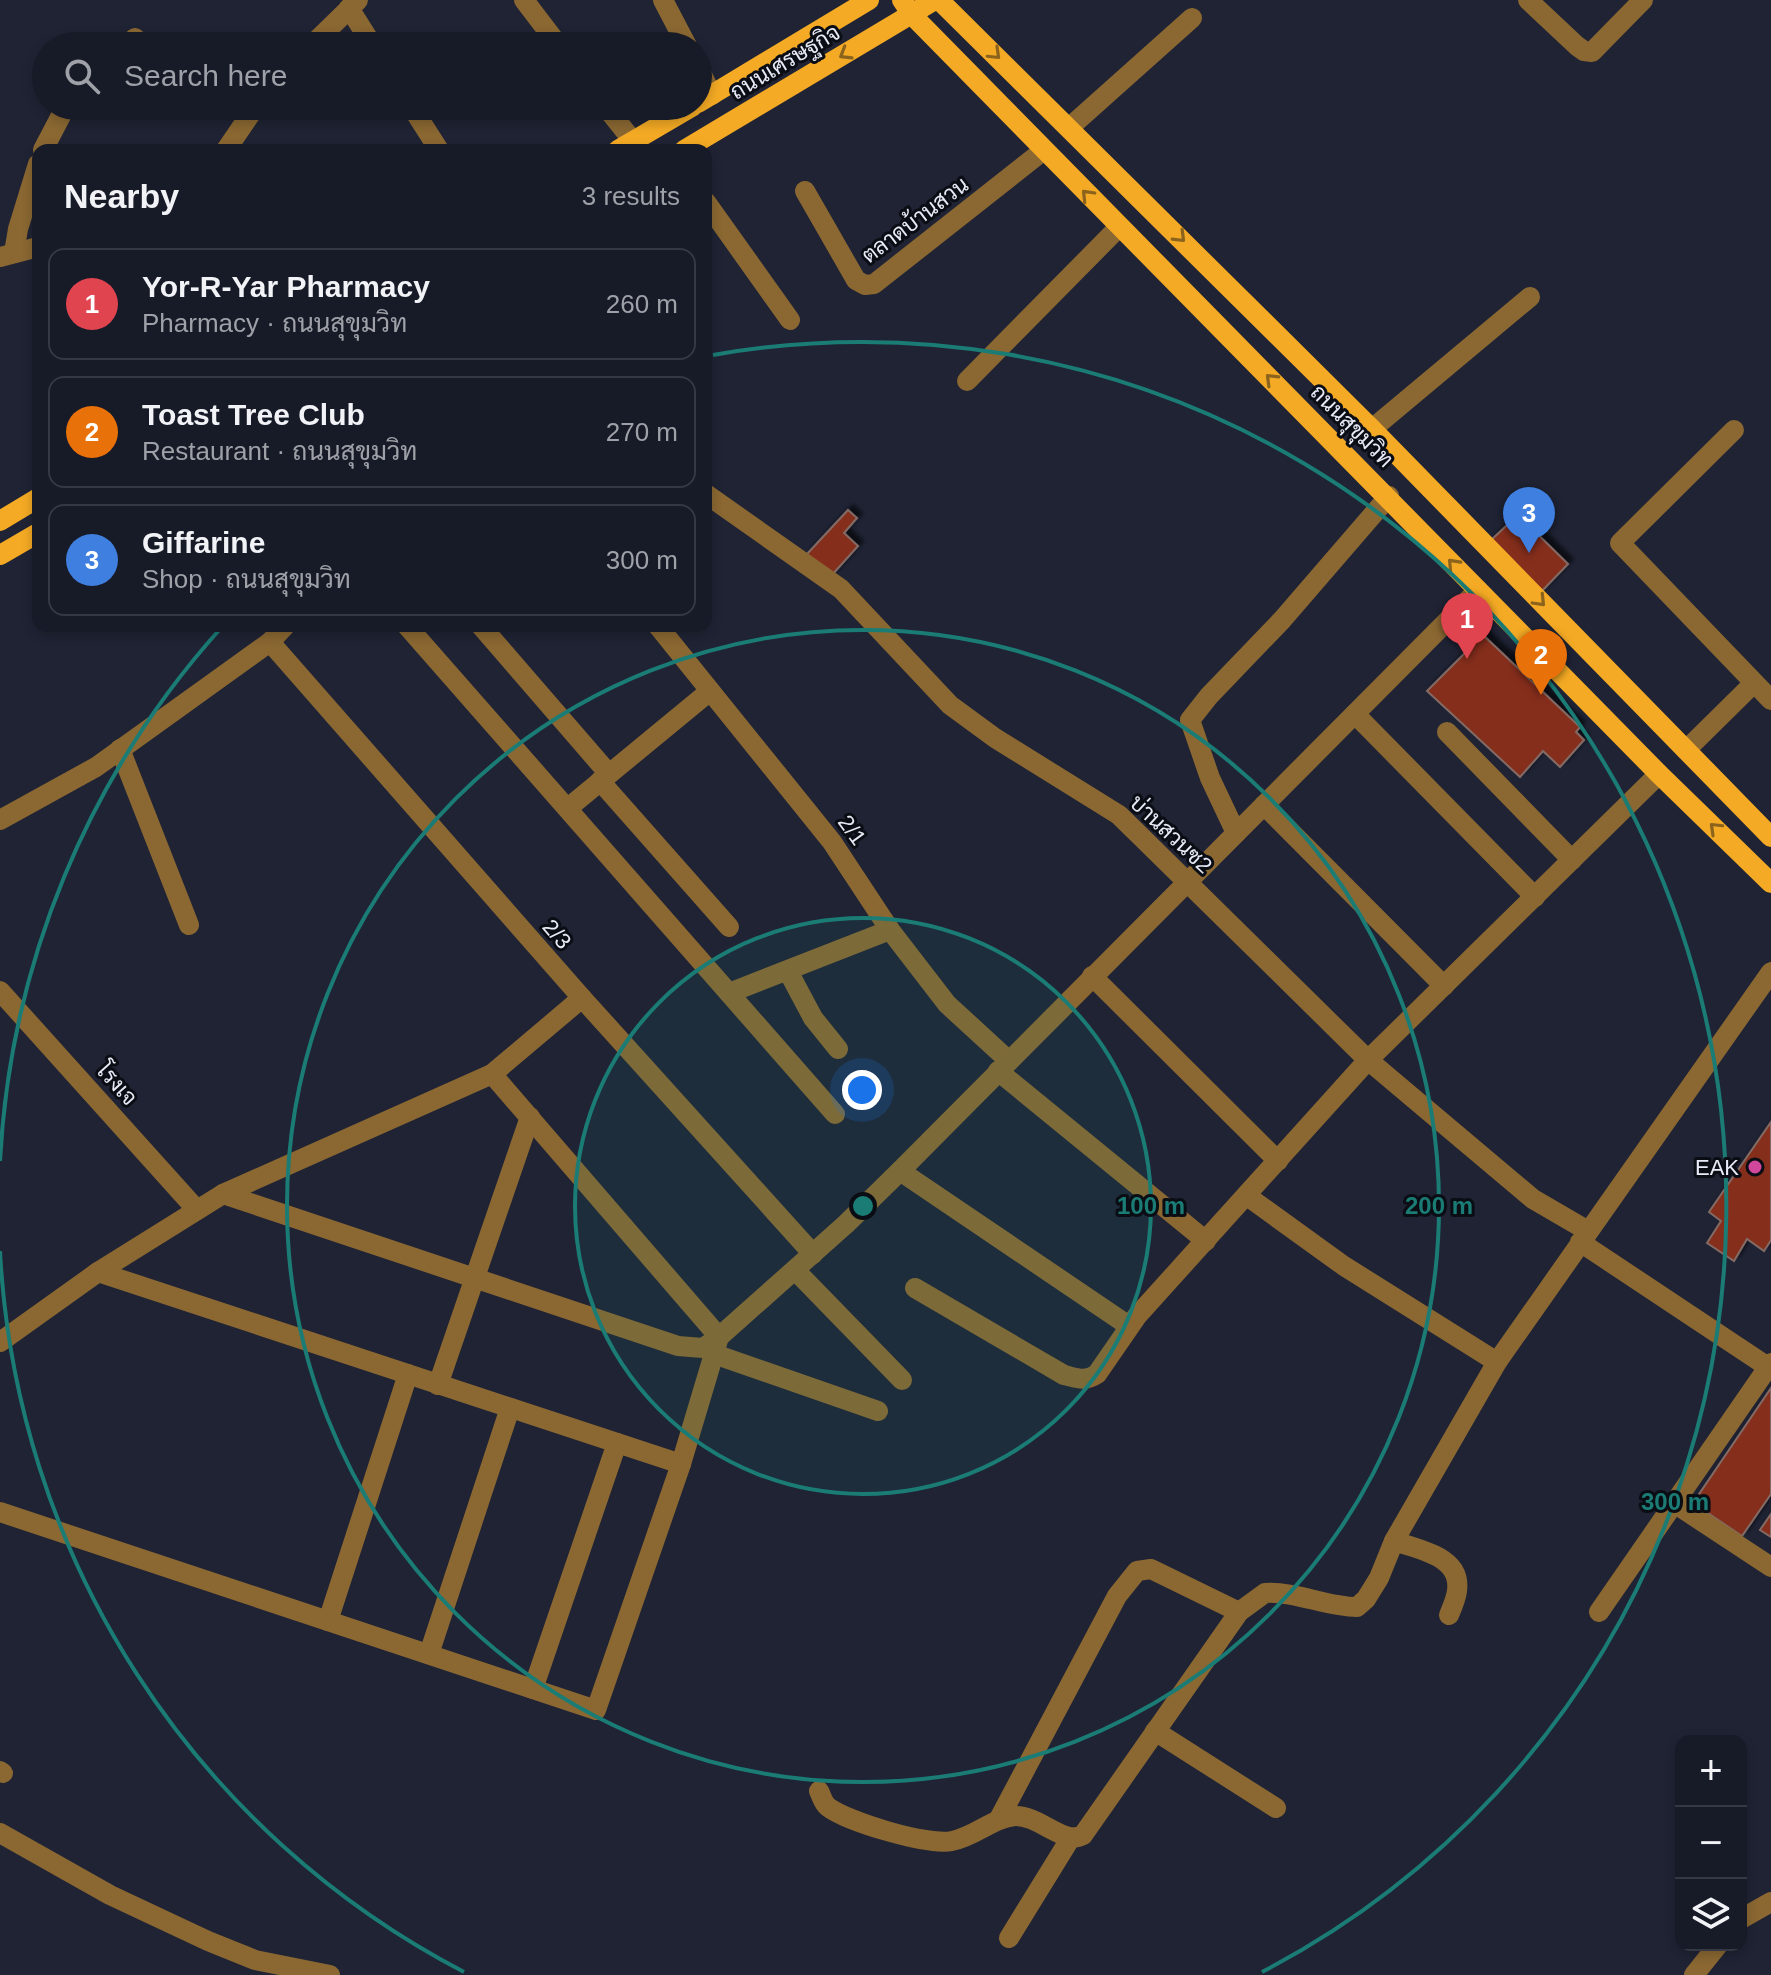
<!DOCTYPE html>
<meta charset="utf-8">
<style>
:root{--surface:#171a27;--page:#20232f;--text:#f1f3f6;--muted:#9ea1a7;--line:#363844;--accent:#2563eb}
body{margin:0;font-family:Helvetica,Sarabun,sans-serif;background:var(--page);color:var(--text)}
.controls{position:absolute;right:24px;bottom:24px;display:grid;overflow:hidden;border-radius:16px;box-shadow:0 4px 12px #0003}
.controls button{width:72px;height:72px;display:grid;place-items:center;padding:0;border:0;border-bottom:2px solid var(--line);background:var(--surface);color:var(--text);font:40px sans-serif}
.you{position:absolute;left:862px;top:1090px;width:28px;height:28px;margin:-20px;border:6px solid #fff;border-radius:50%;background:#1a73e8;box-shadow:0 0 0 12px #1a73e833}
.badge{display:grid;place-items:center;width:52px;height:52px;border-radius:50%;background:var(--accent);color:#fff;font-size:26px;font-weight:700}
.pin{position:absolute;translate:-50% -66px;filter:drop-shadow(0 2px 4px #0008)}
.pin::after{content:'';position:absolute;top:42px;width:28px;height:24px;background:inherit;clip-path:polygon(0 0,100% 0,50% 100%)}
.list{margin:0;padding:0;list-style:none}
h2{display:flex;justify-content:space-between;align-items:center;height:104px;margin:0;padding:0 32px;font-size:34px}
h2 small{font-size:26px;font-weight:400;color:var(--muted)}
.list li{display:grid;grid-template-columns:52px 1fr auto;gap:24px;align-items:center;box-sizing:border-box;height:112px;margin:0 16px 16px;padding:0 16px;border:2px solid var(--line);border-radius:16px}
.list b{display:block;font-size:30px;white-space:nowrap}
.list p{margin:0;font-size:26px;white-space:nowrap;color:var(--muted)}
.list em{font-size:26px;font-style:normal;color:var(--muted)}
.icon{flex:none;width:44px;height:44px;fill:none;stroke:currentColor;stroke-width:2;stroke-linecap:round;stroke-linejoin:round}
.map{position:relative;flex:none;width:1771px;height:1975px;overflow:hidden}
.search{position:absolute;background:var(--surface);box-shadow:0 4px 12px #0003;left:32px;top:32px;width:680px;height:88px;display:flex;align-items:center;gap:20px;box-sizing:border-box;padding:0 28px;border-radius:44px;color:var(--muted);font-size:30px}
.panel{position:absolute;background:var(--surface);box-shadow:0 4px 12px #0003;left:32px;top:144px;width:680px;height:488px;border-radius:16px}
.map>svg:first-child{display:block}
.building{fill:#862e1a;stroke:#836b65;stroke-width:2;filter:url(#shadow)}
.lines{fill:none;stroke-linecap:round;stroke-linejoin:round}
.minor{stroke:#8b6832;stroke-width:20}
.major{stroke:#f4aa24;stroke-width:20}
.oneway{stroke:#8b631d}
.ring{fill:none;stroke:#1a7c75;stroke-width:4}
.hotel-dot{fill:#d1479c;stroke:#0b0d14;stroke-width:3}
.labels{text-anchor:middle;dominant-baseline:central;stroke-width:6;stroke-linejoin:round;paint-order:stroke}
.street-label{font-size:22px;fill:#e8ebf7;stroke:#0b0d14}
.poi-label{font-size:22px;fill:#e8ebf7;stroke:#0b0d14;text-anchor:end}
.centre{fill:#1a7c75;stroke:#0b0d14;stroke-width:4}
.ring-label{font-size:24px;text-anchor:middle;font-weight:bold;fill:#1a7c75;stroke:#0b0d14;stroke-width:6;stroke-linejoin:round;paint-order:stroke}
</style>
<div class="map">
<svg width="1771" height="1975" viewBox="0 0 1771 1975">
<defs>
<filter id="shadow"><feDropShadow dx="5" dy="-5" stdDeviation="2" flood-color="#0009"/></filter>
</defs>
<rect width="100%" height="100%" fill="#1f2334"/>
<g class="building">
<polygon points="848,510 857,518 844,533 858,546 831,576 807,554"/>
<polygon points="1518,515 1568,564 1540,593 1490,541"/>
<polygon points="1483,635 1580,727 1576,732 1584,740 1560,767 1543,751 1520,777 1427,691"/>
<polygon points="1771,1122 1771,1240 1764,1251 1747,1239 1734,1261 1707,1243 1721,1221 1709,1212"/>
<polygon points="1771,1388 1771,1494 1742,1536 1693,1503"/>
<polygon points="1771,1514 1771,1537 1760,1530"/>
</g>
<g class="lines">
<g class="minor">
<polyline points="524,0 559,46"/>
<polyline points="663,0 687,46"/>
<polyline points="1528,0 1577,46 1584,51 1592,52 1643,0"/>
<polyline points="349,8 373,46"/>
<polyline points="126,46 135,38"/>
<polyline points="311,46 358,0"/>
<polyline points="698,67 712,95"/>
<polyline points="411,106 439,150"/>
<polyline points="605,106 633,141"/>
<polyline points="1070,127 1192,18"/>
<polyline points="43,150 66,106"/>
<polyline points="226,150 256,106"/>
<polyline points="805,191 856,280 865,285 874,284 1044,150"/>
<polyline points="706,202 790,320"/>
<polyline points="14,253 18,229 38,164"/>
<polyline points="0,257 38,247"/>
<polyline points="967,381 1119,227"/>
<polyline points="1372,429 1530,297"/>
<polyline points="1734,430 1620,543 1771,700"/>
<polyline points="706,494 841,589 950,705 995,738 1119,815 1368,1060 1533,1199 1588,1231"/>
<polyline points="407,626 835,1114"/>
<polyline points="481,626 609,774"/>
<polyline points="658,626 832,842 890,930 947,1004 1008,1060"/>
<polyline points="270,642 582,998 813,1254"/>
<polyline points="1355,714 1535,897"/>
<polyline points="1447,732 1572,860"/>
<polyline points="120,749 189,925"/>
<polyline points="1686,750 1754,683"/>
<polyline points="600,781 729,927"/>
<polyline points="1264,805 1444,986"/>
<polyline points="568,808 710,691"/>
<polyline points="0,820 96,767 270,642 285,626"/>
<polyline points="1236,833 1210,778 1190,720 1209,696 1282,620 1389,496"/>
<polyline points="788,971 813,1018 838,1049"/>
<polyline points="1092,976 1278,1161"/>
<polyline points="0,991 197,1210"/>
<polyline points="729,993 890,930"/>
<polyline points="998,1071 1206,1241"/>
<polyline points="492,1074 719,1337"/>
<polyline points="900,1171 1129,1326"/>
<polyline points="223,1194 678,1346 703,1348 719,1337 846,1224 900,1171 1478,590"/>
<polyline points="1247,1196 1344,1266 1497,1362"/>
<polyline points="1580,1242 1768,1367"/>
<polyline points="795,1270 902,1380"/>
<polyline points="98,1272 681,1464"/>
<path d="M915 1288 1064 1375C1077 1378 1085 1382 1097 1374L1137 1316 1368 1060 1659 774"/>
<polyline points="0,1342 98,1272 223,1194 492,1074 582,998"/>
<polyline points="714,1354 878,1411"/>
<polyline points="438,1385 530,1117"/>
<polyline points="1674,1503 1771,1567"/>
<polyline points="0,1512 596,1710 681,1464 719,1337"/>
<path d="M1394 1541C1419 1550 1462 1556 1457 1591 1456 1599 1452 1608 1449 1615"/>
<polyline points="1599,1612 1771,1363"/>
<polyline points="328,1621 408,1374"/>
<polyline points="429,1654 510,1408"/>
<polyline points="533,1689 617,1443"/>
<polyline points="1155,1731 1276,1808"/>
<polyline points="0,1771 3,1773"/>
<path d="M819 1791C822 1797 823 1803 828 1807 848 1822 928 1846 952 1841 975 1837 992 1818 1015 1816 1039 1815 1064 1846 1083 1835L1239 1612 1265 1593C1296 1591 1326 1607 1357 1607L1366 1599 1379 1578 1394 1541 1497 1362 1771 972"/>
<polyline points="999,1819 1117,1596 1137,1571 1151,1569 1239,1612"/>
<polyline points="0,1833 110,1895 208,1941 255,1960 330,1975"/>
<polyline points="1741,1919 1771,1902"/>
<polyline points="1009,1938 1070,1839"/>
<polyline points="1694,1975 1718,1945"/>
</g>
<g class="major">
<polyline points="902,0 912,15 1659,774 1771,883"/>
<polyline points="939,0 1372,429 1771,837"/>
<polyline points="698,103 869,0"/>
<polyline points="618,150 693,106"/>
<polyline points="684,150 935,0"/>
<polyline points="0,521 38,498"/>
<polyline points="0,555 38,533"/>
</g>
</g>
<defs><path id="oneway-chevron" d="M-2-3.5L2.5 0L-2 3.5" fill="none" stroke-width="1.6" stroke-linecap="round" stroke-linejoin="round" transform="scale(2)"/></defs>
<g class="oneway">
<use href="#oneway-chevron" transform="translate(845 54) rotate(149)"/>
<use href="#oneway-chevron" transform="translate(995 54) rotate(44)"/>
<use href="#oneway-chevron" transform="translate(1087 195) rotate(-134)"/>
<use href="#oneway-chevron" transform="translate(1180 237) rotate(45)"/>
<use href="#oneway-chevron" transform="translate(1271 379) rotate(-135)"/>
<use href="#oneway-chevron" transform="translate(1453 564) rotate(-133)"/>
<use href="#oneway-chevron" transform="translate(1540 601) rotate(46)"/>
<use href="#oneway-chevron" transform="translate(1715 828) rotate(-136)"/>
</g>
<circle cx="863" cy="1206" r="288" fill="#1a7c75" fill-opacity=".12"/>
<g class="ring">
<circle cx="863" cy="1206" r="288"/>
<circle cx="863" cy="1206" r="576"/>
<path d="M464 1972A864 864 0 0 1 0 1251M0 1161A864 864 0 0 1 221 628M713 355A864 864 0 0 1 1262 1972"/>
</g>
<circle class="hotel-dot" cx="1755" cy="1167" r="8"/>
<g class="labels">
<g class="street-label">
<text transform="translate(785 62) rotate(-31)">ถนนเศรษฐกิจ</text>
<text transform="translate(915 220) rotate(-37)">ตลาดบ้านสวน</text>
<text transform="translate(1352 426) rotate(45)">ถนนสุขุมวิท</text>
<text transform="translate(852 830) rotate(54)">2/1</text>
<text transform="translate(1171 834) rotate(43)">บ่านสวนซ2</text>
<text transform="translate(557 934) rotate(49)">2/3</text>
<text transform="translate(117 1084) rotate(48)">โรงเจ</text>
</g>
<g class="poi-label">
<text x="1739" y="1167">EAK</text>
</g>
</g>
<circle cx="863" cy="1206" r="12" class="centre"/>
<g class="ring-label">
<text x="1151" y="1214">100 m</text>
<text x="1439" y="1214">200 m</text>
<text x="1675" y="1510">300 m</text>
</g>
</svg>
<div class="controls">
<button>+</button>
<button>−</button>
<button><svg class="icon" aria-label="layers" viewBox="0 0 24 24"><path d="M12 4l9 5-9 5-9-5zM3 14l9 5 9-5"/></svg></button>
</div>
<div class="you"></div>
<div class="pin badge" style="left:1467px;top:659px;background:#e0444e">1</div>
<div class="pin badge" style="left:1541px;top:695px;background:#e8710a">2</div>
<div class="pin badge" style="left:1529px;top:553px;background:#3f7fe0">3</div>
<div class="search"><svg class="icon" aria-label="search" viewBox="0 0 24 24"><circle cx="10" cy="10" r="6"/><path d="M15 15l6 6"/></svg>Search here</div>
<section class="panel">
<h2>Nearby<small>3 results</small></h2>
<ul class="list">
<li><span class="badge" style="background:#e0444e">1</span><div><b>Yor-R-Yar Pharmacy</b><p>Pharmacy · ถนนสุขุมวิท</p></div><em>260 m</em></li>
<li><span class="badge" style="background:#e8710a">2</span><div><b>Toast Tree Club</b><p>Restaurant · ถนนสุขุมวิท</p></div><em>270 m</em></li>
<li><span class="badge" style="background:#3f7fe0">3</span><div><b>Giffarine</b><p>Shop · ถนนสุขุมวิท</p></div><em>300 m</em></li>
</ul>
</section>
</div>
